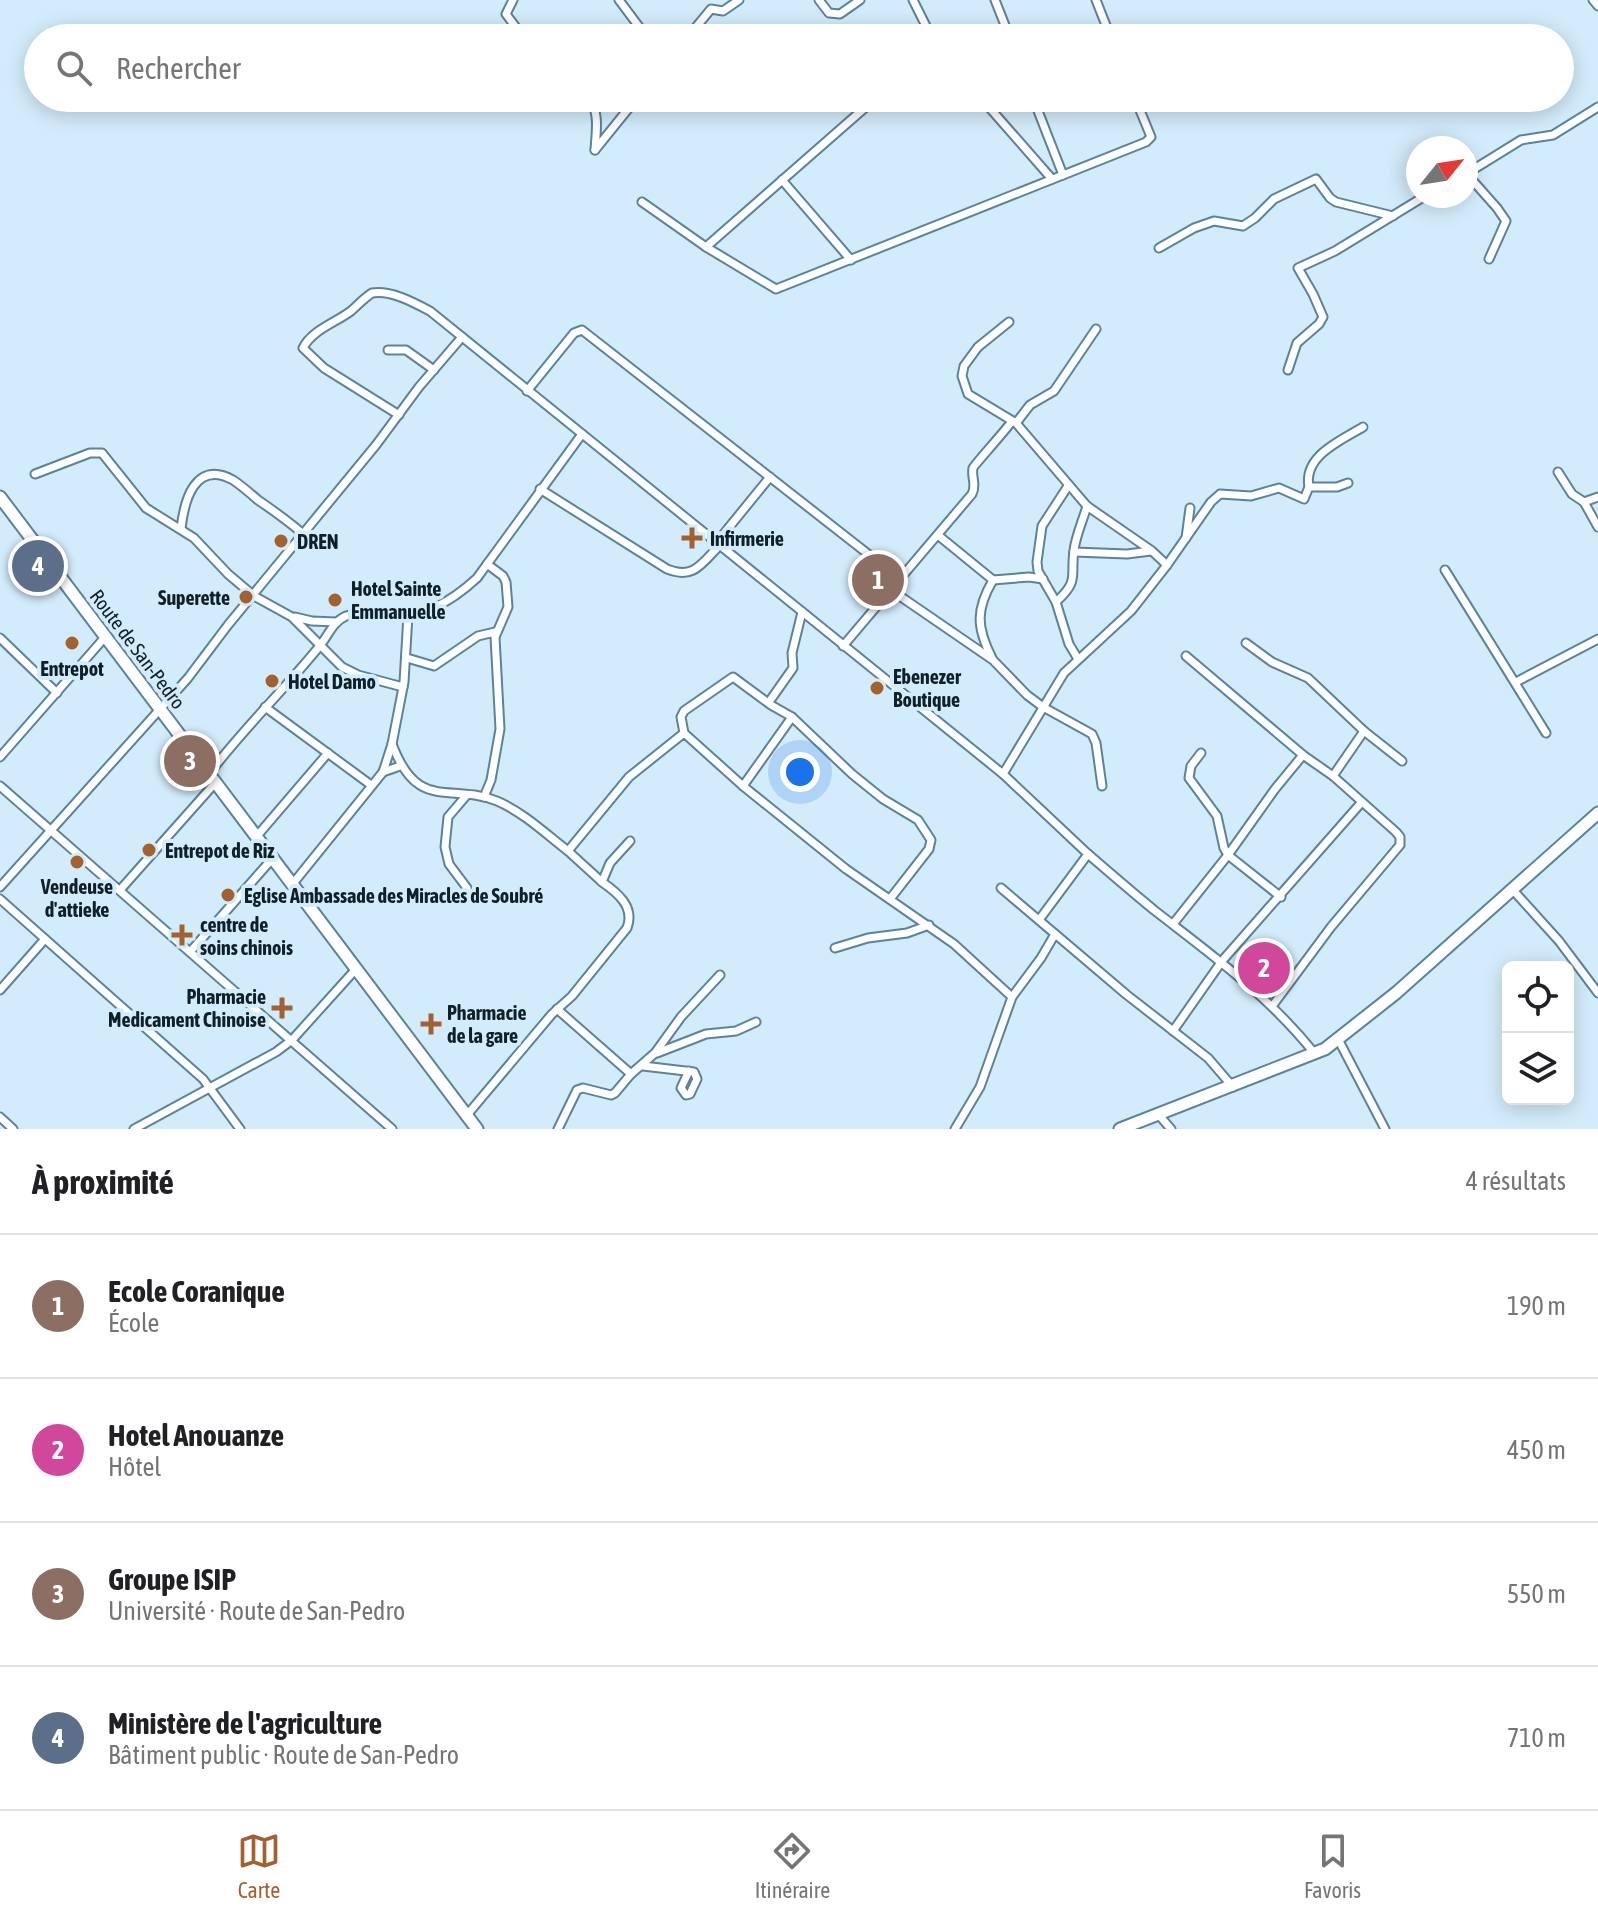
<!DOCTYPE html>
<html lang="fr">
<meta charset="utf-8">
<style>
:root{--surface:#fff;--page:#f6f6f6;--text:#202124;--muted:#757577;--line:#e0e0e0;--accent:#a46130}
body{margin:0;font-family:"Asap Condensed",sans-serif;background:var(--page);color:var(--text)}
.controls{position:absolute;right:24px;bottom:24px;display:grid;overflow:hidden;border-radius:12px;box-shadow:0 4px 20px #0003}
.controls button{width:72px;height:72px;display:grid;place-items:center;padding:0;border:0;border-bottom:2px solid var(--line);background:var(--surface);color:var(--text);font:40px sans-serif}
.compass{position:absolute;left:1406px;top:136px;width:72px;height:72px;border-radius:50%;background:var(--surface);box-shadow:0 4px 20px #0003;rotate:60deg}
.you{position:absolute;left:800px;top:772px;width:28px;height:28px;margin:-20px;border:6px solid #fff;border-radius:50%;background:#1a73e8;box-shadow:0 0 0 12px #1a73e833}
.badge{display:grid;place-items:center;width:52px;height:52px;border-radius:50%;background:var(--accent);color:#fff;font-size:26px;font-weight:700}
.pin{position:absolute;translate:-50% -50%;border:4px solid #fff;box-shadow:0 2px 8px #0006}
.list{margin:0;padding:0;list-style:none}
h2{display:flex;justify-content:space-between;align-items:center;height:104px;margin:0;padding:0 32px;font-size:34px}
h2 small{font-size:26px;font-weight:400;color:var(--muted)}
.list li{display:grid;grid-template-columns:52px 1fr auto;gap:24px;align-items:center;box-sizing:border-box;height:144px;padding:0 32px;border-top:2px solid var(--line)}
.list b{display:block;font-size:30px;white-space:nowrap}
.list p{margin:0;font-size:26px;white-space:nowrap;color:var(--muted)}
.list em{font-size:26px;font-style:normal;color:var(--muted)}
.icon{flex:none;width:44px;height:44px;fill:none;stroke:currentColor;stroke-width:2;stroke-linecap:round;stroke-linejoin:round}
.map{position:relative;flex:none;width:1598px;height:1129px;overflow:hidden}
.search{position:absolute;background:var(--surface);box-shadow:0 4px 20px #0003;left:24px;right:24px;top:24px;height:88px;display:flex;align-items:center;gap:20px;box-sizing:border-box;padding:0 28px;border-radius:44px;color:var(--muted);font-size:30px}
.sheet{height:680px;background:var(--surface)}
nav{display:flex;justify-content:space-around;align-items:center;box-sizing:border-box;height:112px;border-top:2px solid var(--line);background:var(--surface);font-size:22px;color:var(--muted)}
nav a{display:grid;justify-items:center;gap:4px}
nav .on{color:var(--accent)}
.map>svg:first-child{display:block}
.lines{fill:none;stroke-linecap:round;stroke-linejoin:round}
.street-casing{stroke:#5b839a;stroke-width:11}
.primary-casing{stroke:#5b839a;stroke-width:15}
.street{stroke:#fff;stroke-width:7}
.primary{stroke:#fff;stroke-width:11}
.poi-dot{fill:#a46130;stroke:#d3ecfb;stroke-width:3}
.labels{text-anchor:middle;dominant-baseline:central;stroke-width:8;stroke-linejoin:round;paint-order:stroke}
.poi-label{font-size:20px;font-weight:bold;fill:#102029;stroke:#d3ecfb;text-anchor:start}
.street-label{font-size:20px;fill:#102029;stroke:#d3ecfb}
</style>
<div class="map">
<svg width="1598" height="1129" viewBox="0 0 1598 1129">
<rect width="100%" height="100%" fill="#d3ecfb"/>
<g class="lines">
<defs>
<g id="street">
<polyline points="513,0 506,14 524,38"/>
<polyline points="619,0 640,28 655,38"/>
<polyline points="819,0 829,13 840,14 860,0"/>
<polyline points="913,0 932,38"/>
<polyline points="995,0 1010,38"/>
<polyline points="1096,0 1111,38"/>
<polyline points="1593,0 1598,6"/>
<polyline points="687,38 711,9 723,11 739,0"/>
<path d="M589 98C600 114 596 131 595 150"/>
<polyline points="981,98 1052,179"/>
<polyline points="1033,98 1063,175"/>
<polyline points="595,150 637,98"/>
<polyline points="1466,173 1497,208 1506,221 1489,259"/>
<polyline points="1466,174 1521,140 1553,135 1598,107"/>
<polyline points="782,180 851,260"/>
<polyline points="642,202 706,247 776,289 1146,142 1151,137 1135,98"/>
<polyline points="706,247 876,98"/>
<polyline points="1159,248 1194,228 1214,221 1243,226 1255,218 1274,199 1316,179 1330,198 1336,202 1393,216"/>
<polyline points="1009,322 978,347 964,366 962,376 968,394 1016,423 1087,506 1152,551 1167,565 1131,611 1064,673 1003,774 1088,854 1039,920"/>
<polyline points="388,350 406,350 434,370"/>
<polyline points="1288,370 1297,343 1319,324 1323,317 1313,294 1298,268 1335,251 1425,196"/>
<polyline points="527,391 574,333 582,330 900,579"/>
<path d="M399 415 324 368 303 348C312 330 335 323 351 311 358 305 364 298 372 293 391 290 413 302 430 311L1003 774"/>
<polyline points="1016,423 1030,405 1054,391 1096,329"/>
<polyline points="1558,472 1572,494 1584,502 1598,497"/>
<polyline points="35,474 90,453 102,453 146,508 194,538 228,574 254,596 292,617 342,667 358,675 403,687"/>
<polyline points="1068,486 1042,526 1037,562 1038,571 1056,602 1069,644 1078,659"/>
<path d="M1309 487C1303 456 1340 441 1363 427"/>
<path d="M540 489 667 569C694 580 702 563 720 545"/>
<polyline points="1584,502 1598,527"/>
<path d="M181 529C184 501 195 459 233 480 242 486 250 493 258 500 274 511 290 522 304 535"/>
<polyline points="939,536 993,580 1029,577 1043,579"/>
<polyline points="1186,538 1190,508"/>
<polyline points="717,542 770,477"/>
<polyline points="1074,552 1127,554 1151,551"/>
<polyline points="1167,565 1211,502 1220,494 1251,496 1279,488 1304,499 1309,487 1337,487 1348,483"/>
<polyline points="1445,570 1546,733"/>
<polyline points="891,590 993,660 1027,695 1043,707 1092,734 1096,743 1102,786"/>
<path d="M1056 602C1080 580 1070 577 1074 550 1076 535 1083 520 1087 506"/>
<polyline points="295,617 312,621 336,622"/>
<polyline points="0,638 57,693"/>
<path d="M843 646 972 494C977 484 971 478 973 468 974 465 1007 429 1012 421"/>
<polyline points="1186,656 1303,755 1333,776 1364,731 1308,678 1272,662 1246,643"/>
<polyline points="407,658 434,666 478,636 495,632"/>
<path d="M992 658C976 627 976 609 993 580"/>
<polyline points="1516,682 1598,639"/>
<polyline points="769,702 793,668 792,653 802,612"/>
<polyline points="265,707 371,785"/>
<polyline points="1364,731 1402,761"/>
<polyline points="684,733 681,717 684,711 733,677 771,705 792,717 852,774 883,799 918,820 931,840 929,849 890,899"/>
<path d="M392 744C418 813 449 782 497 801 523 812 546 834 568 851L629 777 684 733 743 786 846 869 954 944 1012 997 980 1087 955 1129"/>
<polyline points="1201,753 1191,766 1189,778 1217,816 1224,848 1228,855 1281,897"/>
<polyline points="0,757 106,636"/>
<polyline points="383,772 392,744 404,682 408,615"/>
<path d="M209 774C243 729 283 691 318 648 328 637 332 622 346 616 359 612 376 615 389 616 424 618 452 601 477 578L582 434"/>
<polyline points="0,786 392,1129"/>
<polyline points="743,786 792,717"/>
<polyline points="466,796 448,817 445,847 449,864 467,888"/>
<polyline points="484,797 491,780 500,729 495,637 508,607 506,582 503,576 487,564"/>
<polyline points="257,836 328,753"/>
<polyline points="568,851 602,882"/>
<path d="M1088 854C1110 873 1132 892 1154 910 1213 956 1268 995 1315 1054"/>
<polyline points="291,886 383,772 400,766"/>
<polyline points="0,887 188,678 228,625 376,445 419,387 462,337"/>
<polyline points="1001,888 1127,995 1208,1058 1233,1087"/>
<polyline points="1512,889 1559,941 1598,993"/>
<polyline points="120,890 216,782"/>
<polyline points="0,899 203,1079 240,1129"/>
<polyline points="1173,924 1228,855 1275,789 1303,755"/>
<polyline points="835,948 868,938 907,933 929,925"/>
<polyline points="190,952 272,859"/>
<polyline points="0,990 45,939"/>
<polyline points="1012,997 1041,958 1055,934"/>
<polyline points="1273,1005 1331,927 1400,845 1400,837 1396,832 1333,776"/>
<polyline points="557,1009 631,1074"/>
<polyline points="1173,1031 1222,961 1361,803"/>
<polyline points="1338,1039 1385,1129"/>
<polyline points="657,1053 706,1034 736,1031 756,1022"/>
<polyline points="643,1066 694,1072 697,1079 690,1094 686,1095 681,1088 689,1071"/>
<polyline points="1158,1114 1171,1129"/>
<path d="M467 1115 552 1014 572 996 627 928C635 907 618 893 602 882L610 863 630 841"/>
<polyline points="0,1117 13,1129"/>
<polyline points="134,1129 276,1052 292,1040 356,969"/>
<polyline points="558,1129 577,1090 583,1088 611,1095 615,1093 631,1074 655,1053 681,1017 720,975"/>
</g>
<g id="primary">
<polyline points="0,497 477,1129"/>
<polyline points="1120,1129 1325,1049 1396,993 1598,813"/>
</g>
</defs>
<use href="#street" class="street-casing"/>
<use href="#primary" class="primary-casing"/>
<use href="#street" class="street"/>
<use href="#primary" class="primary"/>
</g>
<g class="poi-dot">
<path d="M688 526h8v8h8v8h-8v8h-8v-8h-8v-8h8z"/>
<circle cx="281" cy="541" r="8"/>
<circle cx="246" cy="597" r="8"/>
<circle cx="335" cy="600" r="8"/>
<circle cx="72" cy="643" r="8"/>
<circle cx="272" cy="681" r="8"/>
<circle cx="877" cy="688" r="8"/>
<circle cx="149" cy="850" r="8"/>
<circle cx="77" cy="862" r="8"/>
<circle cx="228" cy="895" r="8"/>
<path d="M178 923h8v8h8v8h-8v8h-8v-8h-8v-8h8z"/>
<path d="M278 996h8v8h8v8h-8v8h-8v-8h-8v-8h8z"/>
<path d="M427 1012h8v8h8v8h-8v8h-8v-8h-8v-8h8z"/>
</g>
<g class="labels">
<g class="poi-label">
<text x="710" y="538">Infirmerie</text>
<text x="297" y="541">DREN</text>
<text x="351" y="588">Hotel Sainte<tspan x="351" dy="23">Emmanuelle</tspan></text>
<text x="230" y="597" text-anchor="end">Superette</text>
<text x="72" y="668" text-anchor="middle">Entrepot</text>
<text x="893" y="676">Ebenezer<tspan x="893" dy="23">Boutique</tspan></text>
<text x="288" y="681">Hotel Damo</text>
<text x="165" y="850">Entrepot de Riz</text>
<text x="77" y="886" text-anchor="middle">Vendeuse<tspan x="77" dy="23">d'attieke</tspan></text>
<text x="244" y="895">Eglise Ambassade des Miracles de Soubré</text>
<text x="200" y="924">centre de<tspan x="200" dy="23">soins chinois</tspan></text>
<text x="266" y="996" text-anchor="end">Pharmacie<tspan x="266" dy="23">Medicament Chinoise</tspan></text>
<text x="447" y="1012">Pharmacie<tspan x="447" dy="23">de la gare</tspan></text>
</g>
<g class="street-label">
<text transform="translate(138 649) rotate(53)">Route de San-Pedro</text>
</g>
</g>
</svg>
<div class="controls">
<button><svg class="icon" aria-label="locate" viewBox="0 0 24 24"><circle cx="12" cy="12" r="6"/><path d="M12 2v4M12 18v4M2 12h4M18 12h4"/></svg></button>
<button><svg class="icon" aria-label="layers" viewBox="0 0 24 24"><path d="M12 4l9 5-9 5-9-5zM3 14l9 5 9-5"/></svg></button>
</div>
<svg class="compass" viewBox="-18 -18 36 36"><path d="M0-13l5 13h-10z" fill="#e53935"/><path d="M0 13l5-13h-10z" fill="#757577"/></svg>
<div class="you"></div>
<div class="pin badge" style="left:878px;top:580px;background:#8d6e63">1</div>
<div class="pin badge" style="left:1264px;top:968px;background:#d1479c">2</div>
<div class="pin badge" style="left:190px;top:761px;background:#8d6e63">3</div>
<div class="pin badge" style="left:38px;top:566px;background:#5c6f8a">4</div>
<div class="search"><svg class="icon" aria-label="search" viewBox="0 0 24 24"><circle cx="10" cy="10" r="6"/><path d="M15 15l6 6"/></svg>Rechercher</div>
</div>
<section class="sheet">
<h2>À proximité<small>4 résultats</small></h2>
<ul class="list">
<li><span class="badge" style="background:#8d6e63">1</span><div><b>Ecole Coranique</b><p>École</p></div><em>190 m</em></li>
<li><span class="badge" style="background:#d1479c">2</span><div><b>Hotel Anouanze</b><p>Hôtel</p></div><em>450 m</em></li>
<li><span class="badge" style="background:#8d6e63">3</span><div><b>Groupe ISIP</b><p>Université · Route de San-Pedro</p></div><em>550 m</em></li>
<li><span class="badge" style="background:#5c6f8a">4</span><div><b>Ministère de l'agriculture</b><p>Bâtiment public · Route de San-Pedro</p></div><em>710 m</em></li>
</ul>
</section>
<nav>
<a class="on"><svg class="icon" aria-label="map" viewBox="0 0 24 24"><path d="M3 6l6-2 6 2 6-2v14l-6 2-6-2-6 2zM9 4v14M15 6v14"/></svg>Carte</a>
<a><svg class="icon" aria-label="directions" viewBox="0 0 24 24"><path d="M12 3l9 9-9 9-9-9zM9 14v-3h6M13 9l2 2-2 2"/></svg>Itinéraire</a>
<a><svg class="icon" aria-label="saved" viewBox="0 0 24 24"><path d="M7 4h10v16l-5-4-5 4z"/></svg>Favoris</a>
</nav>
